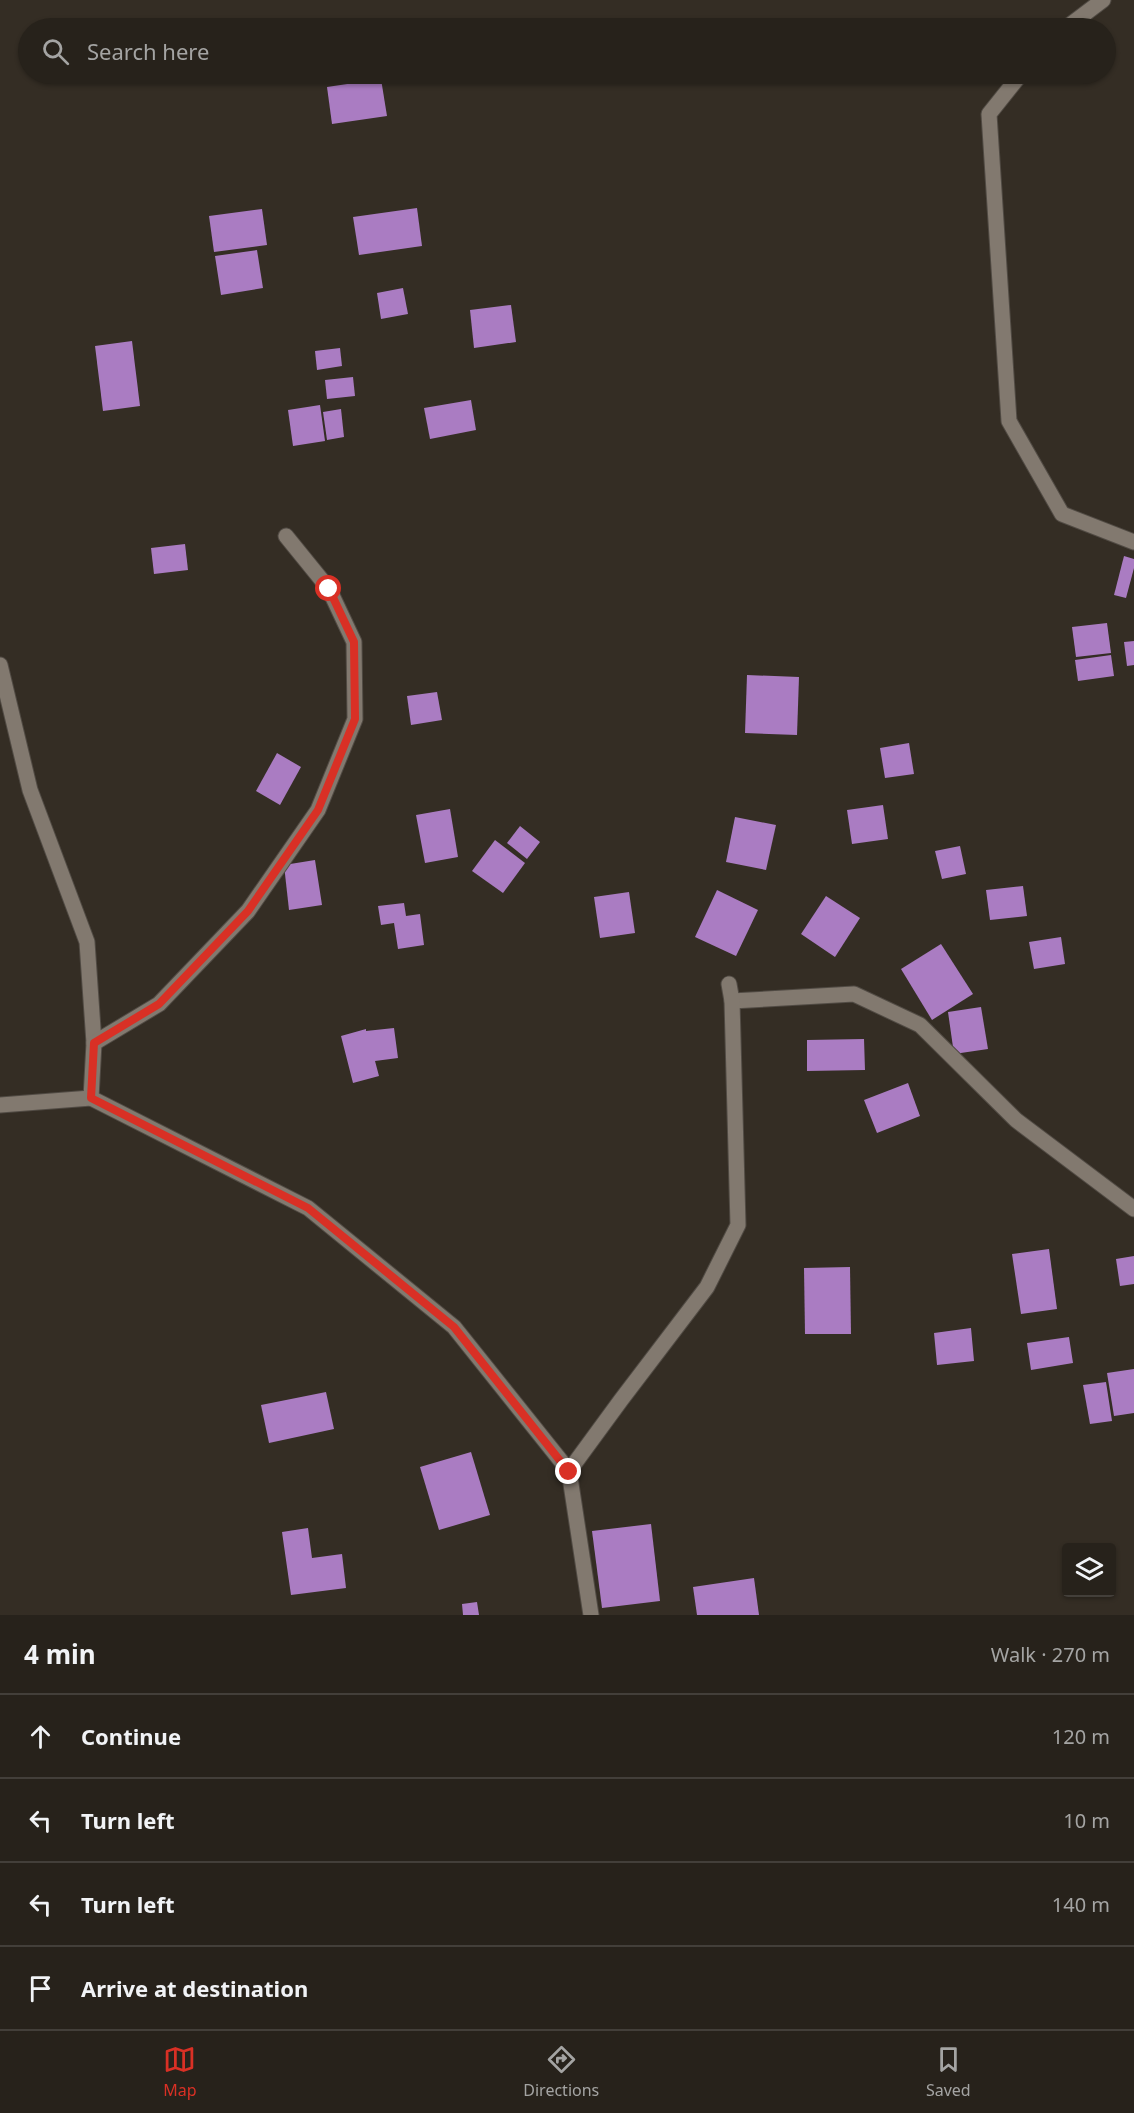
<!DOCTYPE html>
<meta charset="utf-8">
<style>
:root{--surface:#27221b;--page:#2f2a24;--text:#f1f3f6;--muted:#a4a4a3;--line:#433f3a;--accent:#d93025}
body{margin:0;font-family:"Noto Sans",sans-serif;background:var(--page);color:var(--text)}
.controls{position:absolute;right:18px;bottom:18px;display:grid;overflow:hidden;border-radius:6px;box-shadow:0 2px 4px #0004}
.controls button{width:54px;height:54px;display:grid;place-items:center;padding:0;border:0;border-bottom:2px solid var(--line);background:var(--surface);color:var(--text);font:30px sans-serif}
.stop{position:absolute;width:18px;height:18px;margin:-14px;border:4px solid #d93025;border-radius:50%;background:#fff}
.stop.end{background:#d93025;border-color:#fff;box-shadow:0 2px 6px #0008}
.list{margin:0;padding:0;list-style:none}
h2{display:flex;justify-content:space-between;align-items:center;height:78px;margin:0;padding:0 24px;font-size:26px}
h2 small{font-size:20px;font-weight:400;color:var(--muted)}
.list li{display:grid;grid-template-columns:39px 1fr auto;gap:18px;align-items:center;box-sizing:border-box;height:84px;padding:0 24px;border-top:2px solid var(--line)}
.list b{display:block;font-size:22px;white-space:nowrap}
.list em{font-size:20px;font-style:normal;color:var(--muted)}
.icon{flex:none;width:33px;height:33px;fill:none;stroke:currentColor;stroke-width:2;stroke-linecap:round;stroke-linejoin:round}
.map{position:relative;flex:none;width:1134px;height:1615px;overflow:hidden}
.search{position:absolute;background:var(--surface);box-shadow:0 2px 4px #0004;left:18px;right:18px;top:18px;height:66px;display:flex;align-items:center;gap:15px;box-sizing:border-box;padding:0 21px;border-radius:33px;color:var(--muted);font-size:22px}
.sheet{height:414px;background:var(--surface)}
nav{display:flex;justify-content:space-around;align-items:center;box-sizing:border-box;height:84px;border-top:2px solid var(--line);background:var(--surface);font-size:16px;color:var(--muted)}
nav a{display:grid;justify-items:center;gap:3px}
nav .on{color:var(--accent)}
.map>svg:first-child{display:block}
.building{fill:#aa7cc2}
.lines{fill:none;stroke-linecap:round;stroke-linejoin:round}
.street-casing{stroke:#514b44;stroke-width:17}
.street{stroke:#82796f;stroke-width:15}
.route{stroke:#d93025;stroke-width:8}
</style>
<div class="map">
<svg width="1134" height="1615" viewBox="0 0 1134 1615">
<rect width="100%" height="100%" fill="#342d24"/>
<g class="building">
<polygon points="381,79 387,116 332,124 327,87"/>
<polygon points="417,208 422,246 359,255 353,217"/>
<polygon points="262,209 267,245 214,252 209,216"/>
<polygon points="257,250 263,288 221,295 215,256"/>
<polygon points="403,288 408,314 381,319 377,293"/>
<polygon points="511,305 516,342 474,348 470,310"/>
<polygon points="132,341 140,406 103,411 95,346"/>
<polygon points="340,348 342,366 317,370 315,351"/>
<polygon points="353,377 355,396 327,399 325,380"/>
<polygon points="471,400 476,430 430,439 424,408"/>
<polygon points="320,405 325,441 293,446 288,410"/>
<polygon points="341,409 344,437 327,440 323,412"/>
<polygon points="185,544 188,570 154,574 151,548"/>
<polygon points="1124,556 1134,559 1134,568 1126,598 1114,595"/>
<polygon points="1107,623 1111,653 1076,657 1072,627"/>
<polygon points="1134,641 1134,665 1127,666 1124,642"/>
<polygon points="1111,655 1114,676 1078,681 1075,660"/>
<polygon points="747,675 799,677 797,735 745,733"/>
<polygon points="437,692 442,720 411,725 407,696"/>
<polygon points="909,743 914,774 885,778 880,748"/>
<polygon points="277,753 301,767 280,805 256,791"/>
<polygon points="883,805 888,839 852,844 847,810"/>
<polygon points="450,809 458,857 425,863 416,815"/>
<polygon points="735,817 776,825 766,870 726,862"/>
<polygon points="520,826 540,842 527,859 507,843"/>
<polygon points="495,840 525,863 503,893 472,871"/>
<polygon points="960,846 966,874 942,879 935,851"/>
<polygon points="315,860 322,905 289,910 284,865"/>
<polygon points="1023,886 1027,916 990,920 986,890"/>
<polygon points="717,890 758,910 736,956 695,937"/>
<polygon points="629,892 635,933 600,938 594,897"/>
<polygon points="826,896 860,918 835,957 801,934"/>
<polygon points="404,903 406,916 420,914 424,945 398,949 394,923 381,925 378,906"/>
<polygon points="1061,937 1065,964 1034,969 1029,942"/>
<polygon points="941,944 973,994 932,1020 901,969"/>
<polygon points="981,1007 988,1049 954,1054 948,1012"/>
<polygon points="394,1028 398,1058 375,1061 379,1076 353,1083 341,1036 366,1029 366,1031"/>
<polygon points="864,1039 865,1070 807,1071 807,1040"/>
<polygon points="908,1083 920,1116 877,1133 864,1100"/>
<polygon points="1049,1249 1057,1309 1021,1314 1012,1254"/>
<polygon points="1134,1256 1134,1284 1120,1286 1116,1259"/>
<polygon points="850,1267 851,1334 805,1334 804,1268"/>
<polygon points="971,1328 974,1361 937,1365 934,1333"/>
<polygon points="1069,1337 1073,1363 1031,1370 1027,1343"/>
<polygon points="1134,1369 1134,1413 1114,1416 1107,1373"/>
<polygon points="1106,1382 1112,1421 1090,1424 1083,1385"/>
<polygon points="326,1392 334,1429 269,1443 261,1405"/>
<polygon points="471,1452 490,1515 439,1530 420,1467"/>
<polygon points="651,1524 660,1601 602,1608 592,1531"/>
<polygon points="308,1528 312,1558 342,1554 346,1588 291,1595 282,1532"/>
<polygon points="754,1578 759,1615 697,1615 693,1587"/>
<polygon points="477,1602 479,1615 463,1615 462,1604"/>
</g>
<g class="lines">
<defs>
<g id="street">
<polyline points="1066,28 1103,0"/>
<polyline points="1021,74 989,114 1009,421 1062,514 1134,542"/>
<polyline points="0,665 30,790 87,942 94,1043 91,1098 308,1208 454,1327 569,1471 591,1615"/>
<polyline points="732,1001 854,994 920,1025 1016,1120 1134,1209"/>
<polyline points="94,1043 159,1004 248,911 318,810 355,719 354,642 329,589 286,536"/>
<polyline points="0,1105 91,1098"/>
<polyline points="569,1471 621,1400 707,1287 738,1225 732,1001 729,984"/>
</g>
</defs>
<use href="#street" class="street-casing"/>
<use href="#street" class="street"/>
</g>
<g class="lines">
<polyline class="route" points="329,589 354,642 355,719 318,810 248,911 159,1004 94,1043 91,1098 308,1208 454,1327 569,1472"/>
</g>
</svg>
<div class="controls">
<button><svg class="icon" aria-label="layers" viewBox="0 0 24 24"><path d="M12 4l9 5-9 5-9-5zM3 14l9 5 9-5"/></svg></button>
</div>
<div class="stop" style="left:329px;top:589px"></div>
<div class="stop end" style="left:569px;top:1472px"></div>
<div class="search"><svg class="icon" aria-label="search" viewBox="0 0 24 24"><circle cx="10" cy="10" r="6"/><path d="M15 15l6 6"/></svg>Search here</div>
</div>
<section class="sheet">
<h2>4 min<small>Walk · 270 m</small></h2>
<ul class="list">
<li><svg class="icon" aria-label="ahead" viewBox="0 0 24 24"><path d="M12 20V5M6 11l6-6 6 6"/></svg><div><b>Continue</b></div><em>120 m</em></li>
<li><svg class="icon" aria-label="left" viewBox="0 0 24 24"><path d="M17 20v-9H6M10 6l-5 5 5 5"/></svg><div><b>Turn left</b></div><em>10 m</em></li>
<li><svg class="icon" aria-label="left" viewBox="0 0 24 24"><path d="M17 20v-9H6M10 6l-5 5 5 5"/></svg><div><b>Turn left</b></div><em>140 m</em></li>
<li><svg class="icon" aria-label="arrive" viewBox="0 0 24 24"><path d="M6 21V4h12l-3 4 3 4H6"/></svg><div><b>Arrive at destination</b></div></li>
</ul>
</section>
<nav>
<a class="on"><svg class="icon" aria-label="map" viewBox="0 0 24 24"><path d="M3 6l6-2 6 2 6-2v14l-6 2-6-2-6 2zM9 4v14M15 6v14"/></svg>Map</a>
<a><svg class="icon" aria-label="directions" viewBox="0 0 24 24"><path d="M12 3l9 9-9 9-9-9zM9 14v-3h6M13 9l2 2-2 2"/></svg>Directions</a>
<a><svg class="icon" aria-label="saved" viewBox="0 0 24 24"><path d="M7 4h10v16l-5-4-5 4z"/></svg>Saved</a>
</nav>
